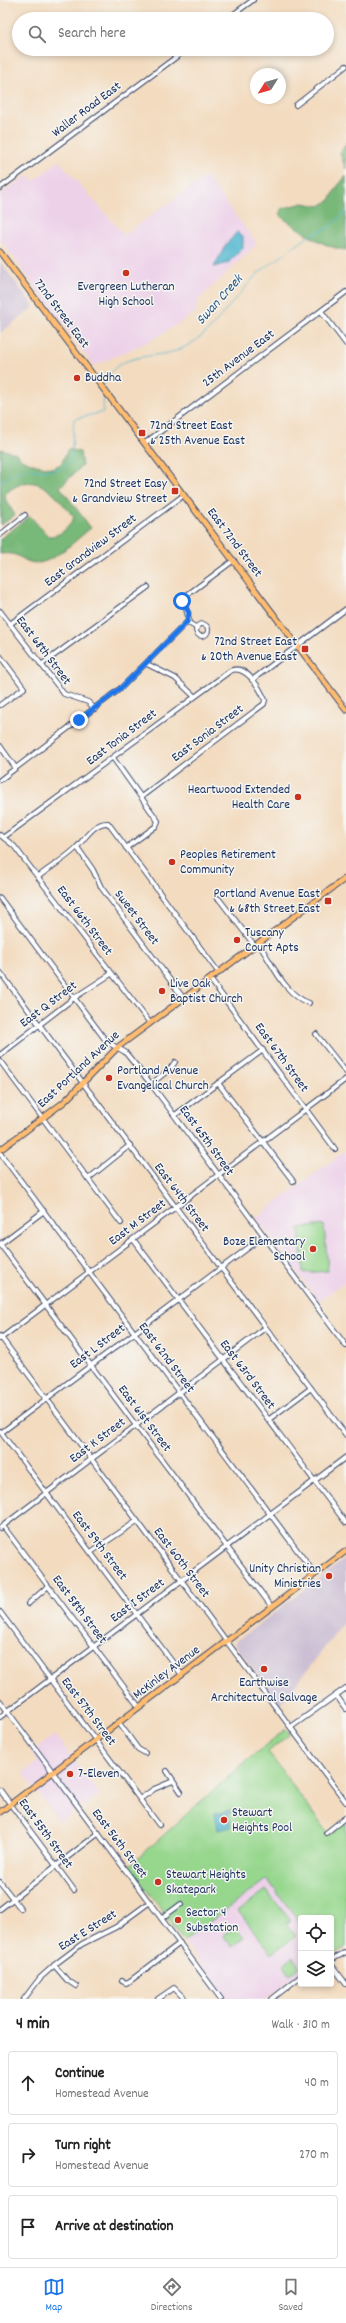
<!DOCTYPE html>
<meta charset="utf-8">
<style>
:root{--surface:#fff;--page:#f2f2f2;--text:#222;--muted:#767676;--line:#e0e0e0;--accent:#1a73e8}
body{margin:0;font-family:Dekko,sans-serif;background:var(--page);color:var(--text)}
.controls{position:absolute;right:12px;bottom:12px;display:grid;overflow:hidden;border-radius:4px;box-shadow:0 2px 6px #0003}
.controls button{width:36px;height:36px;display:grid;place-items:center;padding:0;border:0;border-bottom:1px solid var(--line);background:var(--surface);color:var(--text);font:20px sans-serif}
.compass{position:absolute;left:250px;top:68px;width:36px;height:36px;border-radius:50%;background:var(--surface);box-shadow:0 2px 6px #0003;rotate:233deg}
.stop{position:absolute;width:12px;height:12px;margin:-9px;border:3px solid #1a73e8;border-radius:50%;background:#fff}
.stop.end{background:#1a73e8;border-color:#fff;box-shadow:0 1px 4px #0008}
.list{margin:0;padding:0;list-style:none}
h2{display:flex;justify-content:space-between;align-items:center;height:52px;margin:0;padding:0 16px;font-size:17px}
h2 small{font-size:13px;font-weight:400;color:var(--muted)}
.list li{display:grid;grid-template-columns:26px 1fr auto;gap:12px;align-items:center;box-sizing:border-box;height:64px;margin:0 8px 8px;padding:0 8px;border:1px solid var(--line);border-radius:4px}
.list b{display:block;font-size:15px;white-space:nowrap}
.list p{margin:0;font-size:13px;white-space:nowrap;color:var(--muted)}
.list em{font-size:13px;font-style:normal;color:var(--muted)}
.icon{flex:none;width:22px;height:22px;fill:none;stroke:currentColor;stroke-width:2;stroke-linecap:round;stroke-linejoin:round}
.map{position:relative;flex:none;width:346px;height:1999px;overflow:hidden}
.search{position:absolute;background:var(--surface);box-shadow:0 2px 6px #0003;left:12px;right:12px;top:12px;height:44px;display:flex;align-items:center;gap:10px;box-sizing:border-box;padding:0 14px;border-radius:22px;color:var(--muted);font-size:15px}
.sheet{height:268px;background:var(--surface)}
nav{display:flex;justify-content:space-around;align-items:center;box-sizing:border-box;height:56px;border-top:1px solid var(--line);background:var(--surface);font-size:11px;color:var(--muted)}
nav a{display:grid;justify-items:center;gap:2px}
nav .on{color:var(--accent)}
.map>svg:first-child{display:block}
.built{fill:#edd1e9}
.industrial{fill:#ccbfd4}
.green{fill:#96d78d;stroke:#588376}
.forest{fill:#78b878;stroke:#4a746b}
.water{fill:#51b7cf;stroke:#367396}
.lines{fill:none;stroke-linecap:round;stroke-linejoin:round}
.stream{stroke:#51b7cf;stroke-width:1}
.minor-casing{stroke:#3b496d;stroke-width:6}
.major-casing{stroke:#3b496d;stroke-width:7}
.minor{stroke:#fff;stroke-width:4}
.major{stroke:#febc70;stroke-width:5}
.route{stroke:#1a73e8;stroke-width:5}
.poi-dot{fill:#c8321e;stroke:#f6f6f2;stroke-width:1.5}
.labels{text-anchor:middle;dominant-baseline:central;stroke-width:3;stroke-linejoin:round;paint-order:stroke}
.street-label{font-size:13px;fill:#1b2f5e;stroke:#f6f6f2}
.poi-label{font-size:13px;fill:#1b2f5e;stroke:#f6f6f2;text-anchor:start}
.water-label{font-size:14px;font-style:italic;fill:#2b5880;stroke:#f6f6f2}
</style>
<div class="map">
<svg width="346" height="1999" viewBox="0 0 346 1999">
<rect width="100%" height="100%" fill="#f6f6f2"/>
<filter id="ink" filterUnits="userSpaceOnUse"><feTurbulence type="fractalNoise" baseFrequency=".025" numOctaves="2"/><feDisplacementMap in="SourceGraphic" scale="8" xChannelSelector="R" yChannelSelector="G"/><feConvolveMatrix kernelMatrix="1 2 1 2 8 2 1 2 1" color-interpolation-filters="sRGB"/></filter>
<filter id="wash" filterUnits="userSpaceOnUse"><feTurbulence type="fractalNoise" baseFrequency=".012" numOctaves="4" result="noise"/><feDisplacementMap in="SourceGraphic" scale="16" xChannelSelector="R" yChannelSelector="G"/><feGaussianBlur stdDeviation="0.9" result="paint"/><feColorMatrix in="noise" values="0 0 0 0 0 0 0 0 0 0 0 0 0 0 0 0 0 1.4 0 .05"/><feComposite in="paint" operator="in"/></filter>
<g filter="url(#wash)">
<rect width="100%" height="100%" fill="#f3dbbf"/>
<g class="built">
<polygon points="59,161 124,235 206,176 257,244 196,302 196,312 152,340 94,366 0,239 0,194 29,175 33,181"/>
<polygon points="346,1150 346,1281 319,1301 256,1218"/>
<polygon points="55,1735 100,1795 84,1807 82,1805 60,1822 23,1773 38,1762 31,1753"/>
<polygon points="267,1879 301,1924 301,1972 265,1999 227,1999 184,1941"/>
</g>
<g class="industrial">
<polygon points="0,262 34,307 0,333"/>
<polygon points="346,1558 346,1620 280,1705 234,1643"/>
</g>
<g class="green">
<polygon points="324,1225 328,1271 303,1273 299,1228"/>
<path d="M286 1729 290 1734 268 1752 329 1835 346 1823V1947L331 1956V1918H301V1924L267 1879 184 1941 129 1866C182 1820 231 1771 286 1729Z"/>
<polygon points="266,1890 291,1921 286,1923 296,1936 272,1954 238,1911"/>
<polygon points="235,1926 244,1937 232,1947 223,1935"/>
<polygon points="293,1957 300,1967 290,1975 283,1964"/>
</g>
<g class="forest">
<polygon points="346,143 346,169 340,153"/>
<path d="M346 176V250C323 248 299 229 280 216L281 209 303 203 320 206 330 200 337 187Z"/>
<path d="M0 449 16 453 21 459 36 465 52 468 61 464 68 449 80 452 82 466 60 487 91 528C78 538 51 565 35 563 19 561 22 552 0 554V539L30 516 48 536C60 537 70 527 74 517 53 493 36 467 5 494L6 501 15 515 1 525Z"/>
</g>
<g class="water">
<polygon points="237,232 243,236 243,248 228,263 214,267 225,246"/>
<polygon points="231,1810 233,1814 228,1813 224,1816 229,1815 231,1827 218,1830 215,1814 218,1812 222,1816 221,1812"/>
</g>
<g class="lines">
<g class="stream">
<path d="M104 385C114 354 147 358 172 352 184 349 197 340 207 332L257 274 312 234 328 228 346 212"/>
<polyline points="0,482 11,475 26,469 43,471 61,469 71,462 74,419 103,412 104,394"/>
</g>
</g>
</g>
<g filter="url(#ink)">
<g class="lines">
<defs>
<g id="minor">
<polyline points="227,19 253,0"/>
<polyline points="296,105 346,66"/>
<polyline points="0,188 187,49"/>
<polyline points="321,311 346,344"/>
<polyline points="145,443 346,292"/>
<polyline points="0,535 25,515"/>
<polyline points="0,611 64,694 88,702 95,709"/>
<polyline points="187,622 197,628"/>
<circle cx="202" cy="630" r="6"/>
<polyline points="10,624 184,495"/>
<polyline points="0,656 24,688 0,705"/>
<polyline points="147,664 175,678 194,696"/>
<polyline points="41,665 148,587"/>
<polyline points="252,680 346,609"/>
<polyline points="0,746 15,767"/>
<polyline points="113,758 158,821 156,826 126,848"/>
<polyline points="0,780 121,688 189,620 183,598 234,560"/>
<polyline points="0,835 14,846 150,1023"/>
<path d="M4 837 230 671C245 663 260 688 265 700L264 704 141 797"/>
<polyline points="77,847 93,870 101,887 184,999"/>
<path d="M38 877C50 867 65 859 76 848 84 840 94 822 108 823L219 973"/>
<polyline points="0,898 107,1042 125,1052 151,1084 346,1346"/>
<polyline points="217,898 219,899 255,946"/>
<path d="M258 943C272 962 284 995 309 1003"/>
<polyline points="0,972 346,1435"/>
<polyline points="210,979 335,1149"/>
<polyline points="316,1034 346,1072"/>
<polyline points="0,1055 74,998 111,974"/>
<polyline points="0,1061 121,1223"/>
<polyline points="218,1083 293,1181"/>
<polyline points="151,1084 170,1069 175,1062"/>
<polyline points="175,1115 263,1050"/>
<polyline points="0,1153 315,1574"/>
<polyline points="88,1179 130,1145"/>
<polyline points="133,1239 346,1523"/>
<polyline points="0,1244 272,1607"/>
<polyline points="0,1244 44,1211"/>
<polyline points="0,1336 346,1802"/>
<polyline points="0,1339 346,1079"/>
<polyline points="268,1420 311,1388"/>
<polyline points="0,1431 182,1675"/>
<polyline points="2,1432 264,1236"/>
<polyline points="3,1526 139,1707"/>
<polyline points="0,1528 265,1328"/>
<polyline points="91,1552 137,1521"/>
<polyline points="28,1604 48,1586"/>
<polyline points="0,1612 159,1825"/>
<polyline points="336,1695 346,1709"/>
<polyline points="0,1701 221,1999"/>
<polyline points="0,1717 346,1457"/>
<polyline points="119,1723 138,1749 145,1753"/>
<polyline points="291,1727 346,1688"/>
<polyline points="167,1771 181,1792"/>
<polyline points="0,1790 74,1890"/>
<polyline points="140,1799 154,1789 173,1781"/>
<polyline points="326,1833 346,1817"/>
<polyline points="0,1882 21,1909"/>
<polyline points="0,1909 99,1833"/>
<polyline points="162,1918 181,1904"/>
<polyline points="331,1960 346,1952"/>
<polyline points="331,1964 346,1984"/>
<polyline points="54,1965 67,1980 76,1986"/>
<polyline points="122,1981 126,1983 130,1981 180,1943"/>
<polyline points="24,1999 40,1978 58,1962 82,1944 116,1927 150,1902"/>
<polyline points="158,1999 174,1988 185,1999"/>
<polyline points="272,1999 301,1976"/>
</g>
<g id="major">
<polyline points="0,252 346,710"/>
<polyline points="0,1150 64,1102 118,1047 346,878"/>
<polyline points="0,1812 346,1551"/>
</g>
</defs>
<use href="#minor" class="minor-casing"/>
<use href="#major" class="major-casing"/>
<use href="#minor" class="minor"/>
<use href="#major" class="major"/>
</g>
</g>
<g class="lines" filter="url(#ink)">
<polyline class="route" points="79,720 121,688 187,622 189,613 182,601"/>
</g>
<g class="poi-dot">
<circle cx="126" cy="273" r="4"/>
<circle cx="77" cy="378" r="4"/>
<rect x="138" y="429" width="8" height="8" rx="2"/>
<rect x="171" y="487" width="8" height="8" rx="2"/>
<rect x="301" y="645" width="8" height="8" rx="2"/>
<circle cx="298" cy="797" r="4"/>
<circle cx="172" cy="862" r="4"/>
<rect x="324" y="897" width="8" height="8" rx="2"/>
<circle cx="237" cy="940" r="4"/>
<circle cx="162" cy="991" r="4"/>
<circle cx="109" cy="1078" r="4"/>
<circle cx="313" cy="1249" r="4"/>
<circle cx="329" cy="1576" r="4"/>
<circle cx="264" cy="1669" r="4"/>
<circle cx="70" cy="1774" r="4"/>
<circle cx="224" cy="1820" r="4"/>
<circle cx="158" cy="1882" r="4"/>
<circle cx="178" cy="1920" r="4"/>
</g>
<g class="labels">
<g class="street-label">
<text transform="translate(87 110) rotate(-37)">Waller Road East</text>
<text transform="translate(61 314) rotate(53)">72nd Street East</text>
<text transform="translate(239 359) rotate(-37)">25th Avenue East</text>
<text transform="translate(234 543) rotate(53)">East 72nd Street</text>
<text transform="translate(91 551) rotate(-37)">East Grandview Street</text>
<text transform="translate(43 651) rotate(53)">East 68th Street</text>
<text transform="translate(208 734) rotate(-37)">East Sonia Street</text>
<text transform="translate(122 738) rotate(-37)">East Tonia Street</text>
<text transform="translate(136 918) rotate(53)">Sweet Street</text>
<text transform="translate(84 921) rotate(53)">East 66th Street</text>
<text transform="translate(49 1005) rotate(-37)">East Q Street</text>
<text transform="translate(281 1058) rotate(54)">East 67th Street</text>
<text transform="translate(79 1070) rotate(-43)">East Portland Avenue</text>
<text transform="translate(206 1141) rotate(54)">East 65th Street</text>
<text transform="translate(181 1198) rotate(53)">East 64th Street</text>
<text transform="translate(138 1223) rotate(-37)">East M Street</text>
<text transform="translate(98 1347) rotate(-37)">East L Street</text>
<text transform="translate(166 1358) rotate(53)">East 62nd Street</text>
<text transform="translate(247 1375) rotate(53)">East 63rd Street</text>
<text transform="translate(144 1419) rotate(53)">East 61st Street</text>
<text transform="translate(98 1441) rotate(-37)">East K Street</text>
<text transform="translate(99 1546) rotate(53)">East 59th Street</text>
<text transform="translate(181 1563) rotate(53)">East 60th Street</text>
<text transform="translate(138 1601) rotate(-37)">East I Street</text>
<text transform="translate(79 1610) rotate(53)">East 58th Street</text>
<text transform="translate(167 1673) rotate(-37)">McKinley Avenue</text>
<text transform="translate(88 1712) rotate(53)">East 57th Street</text>
<text transform="translate(45 1834) rotate(54)">East 55th Street</text>
<text transform="translate(119 1844) rotate(53)">East 56th Street</text>
<text transform="translate(88 1931) rotate(-32)">East E Street</text>
</g>
<g class="poi-label">
<text x="126" y="287" text-anchor="middle">Evergreen Lutheran<tspan x="126" dy="15">High School</tspan></text>
<text x="85" y="378">Buddha</text>
<text x="150" y="426">72nd Street East<tspan x="150" dy="15">&amp; 25th Avenue East</tspan></text>
<text x="167" y="484" text-anchor="end">72nd Street Easy<tspan x="167" dy="15">&amp; Grandview Street</tspan></text>
<text x="297" y="642" text-anchor="end">72nd Street East<tspan x="297" dy="15">&amp; 20th Avenue East</tspan></text>
<text x="290" y="790" text-anchor="end">Heartwood Extended<tspan x="290" dy="15">Health Care</tspan></text>
<text x="180" y="855">Peoples Retirement<tspan x="180" dy="15">Community</tspan></text>
<text x="320" y="894" text-anchor="end">Portland Avenue East<tspan x="320" dy="15">&amp; 68th Street East</tspan></text>
<text x="245" y="933">Tuscany<tspan x="245" dy="15">Court Apts</tspan></text>
<text x="170" y="984">Live Oak<tspan x="170" dy="15">Baptist Church</tspan></text>
<text x="117" y="1071">Portland Avenue<tspan x="117" dy="15">Evangelical Church</tspan></text>
<text x="305" y="1242" text-anchor="end">Boze Elementary<tspan x="305" dy="15">School</tspan></text>
<text x="321" y="1569" text-anchor="end">Unity Christian<tspan x="321" dy="15">Ministries</tspan></text>
<text x="264" y="1683" text-anchor="middle">Earthwise<tspan x="264" dy="15">Architectural Salvage</tspan></text>
<text x="78" y="1774">7-Eleven</text>
<text x="232" y="1813">Stewart<tspan x="232" dy="15">Heights Pool</tspan></text>
<text x="166" y="1875">Stewart Heights<tspan x="166" dy="15">Skatepark</tspan></text>
<text x="186" y="1913">Sector 4<tspan x="186" dy="15">Substation</tspan></text>
</g>
<g class="water-label">
<text transform="translate(220 300) rotate(-48)">Swan Creek</text>
</g>
</g>
</svg>
<div class="controls">
<button><svg class="icon" aria-label="locate" viewBox="0 0 24 24"><circle cx="12" cy="12" r="6"/><path d="M12 2v4M12 18v4M2 12h4M18 12h4"/></svg></button>
<button><svg class="icon" aria-label="layers" viewBox="0 0 24 24"><path d="M12 4l9 5-9 5-9-5zM3 14l9 5 9-5"/></svg></button>
</div>
<svg class="compass" viewBox="-18 -18 36 36"><path d="M0-13l5 13h-10z" fill="#e53935"/><path d="M0 13l5-13h-10z" fill="#767676"/></svg>
<div class="stop" style="left:182px;top:601px"></div>
<div class="stop end" style="left:79px;top:720px"></div>
<div class="search"><svg class="icon" aria-label="search" viewBox="0 0 24 24"><circle cx="10" cy="10" r="6"/><path d="M15 15l6 6"/></svg>Search here</div>
</div>
<section class="sheet">
<h2>4 min<small>Walk · 310 m</small></h2>
<ul class="list">
<li><svg class="icon" aria-label="ahead" viewBox="0 0 24 24"><path d="M12 20V5M6 11l6-6 6 6"/></svg><div><b>Continue</b><p>Homestead Avenue</p></div><em>40 m</em></li>
<li><svg class="icon" aria-label="right" viewBox="0 0 24 24"><path d="M7 20v-9h11M14 6l5 5-5 5"/></svg><div><b>Turn right</b><p>Homestead Avenue</p></div><em>270 m</em></li>
<li><svg class="icon" aria-label="arrive" viewBox="0 0 24 24"><path d="M6 21V4h12l-3 4 3 4H6"/></svg><div><b>Arrive at destination</b></div></li>
</ul>
</section>
<nav>
<a class="on"><svg class="icon" aria-label="map" viewBox="0 0 24 24"><path d="M3 6l6-2 6 2 6-2v14l-6 2-6-2-6 2zM9 4v14M15 6v14"/></svg>Map</a>
<a><svg class="icon" aria-label="directions" viewBox="0 0 24 24"><path d="M12 3l9 9-9 9-9-9zM9 14v-3h6M13 9l2 2-2 2"/></svg>Directions</a>
<a><svg class="icon" aria-label="saved" viewBox="0 0 24 24"><path d="M7 4h10v16l-5-4-5 4z"/></svg>Saved</a>
</nav>
